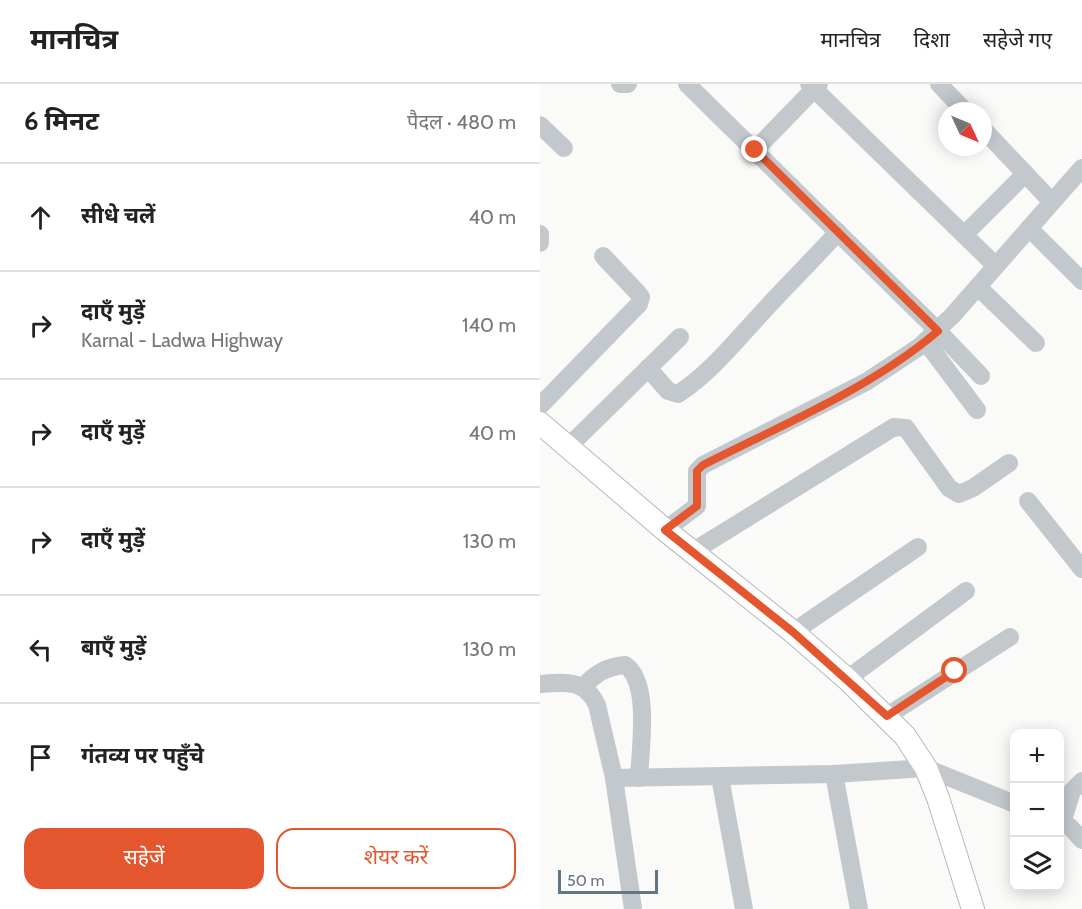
<!DOCTYPE html>
<html lang="hi">
<meta charset="utf-8">
<style>
:root{--surface:#fff;--page:#f2f2f2;--text:#222;--muted:#767676;--line:#e0e0e0;--accent:#e4572e}
body{margin:0;font-family:Cabin,"Noto Sans Devanagari",sans-serif;background:var(--page);color:var(--text)}
.controls{position:absolute;right:18px;bottom:18px;display:grid;overflow:hidden;border-radius:12px;box-shadow:0 3px 15px #0003}
.controls button{width:54px;height:54px;display:grid;place-items:center;padding:0;border:0;border-bottom:2px solid var(--line);background:var(--surface);color:var(--text);font:30px sans-serif}
.compass{position:absolute;left:398px;top:18px;width:54px;height:54px;border-radius:50%;background:var(--surface);box-shadow:0 3px 15px #0003;rotate:134deg}
.scale{position:absolute;left:18px;bottom:15px;width:100px;box-sizing:border-box;padding-left:6px;border:3px solid #657683;border-top:0;font-size:16px;line-height:21px;white-space:nowrap;color:#657683;-webkit-text-stroke:4px #fff;paint-order:stroke}
.stop{position:absolute;width:18px;height:18px;margin:-14px;border:4px solid #e4572e;border-radius:50%;background:#fff}
.stop.end{background:#e4572e;border-color:#fff;box-shadow:0 2px 6px #0008}
.list{margin:0;padding:0;list-style:none}
h2{display:flex;justify-content:space-between;align-items:center;height:78px;margin:0;padding:0 24px;font-size:26px}
h2 small{font-size:20px;font-weight:400;color:var(--muted)}
.list li{display:grid;grid-template-columns:39px 1fr auto;gap:18px;align-items:center;box-sizing:border-box;height:108px;padding:0 24px;border-top:2px solid var(--line)}
.list b{display:block;font-size:22px;white-space:nowrap}
.list p{margin:0;font-size:20px;white-space:nowrap;color:var(--muted)}
.list em{font-size:20px;font-style:normal;color:var(--muted)}
.actions{display:flex;gap:12px;padding:18px 24px}
.actions a{flex:1;padding:14px 0;border:2px solid var(--accent);border-radius:18px;text-align:center;font-size:21px;color:var(--accent)}
.actions .main{background:var(--accent);color:#fff}
.icon{flex:none;width:33px;height:33px;fill:none;stroke:currentColor;stroke-width:2;stroke-linecap:round;stroke-linejoin:round}
.map{position:relative;flex:none;width:542px;height:825px;overflow:hidden}
header{display:flex;align-items:center;gap:36px;box-sizing:border-box;height:84px;padding:0 30px;background:var(--surface);border-bottom:2px solid var(--line)}
header strong{font-size:28px}
nav{display:flex;gap:33px;margin-inline-start:auto;font-size:21px}
main{display:flex}
aside{flex:1;background:var(--surface)}
.map>svg:first-child{display:block}
.lines{fill:none;stroke-linecap:round;stroke-linejoin:round}
.major-casing{stroke:#b5babe;stroke-width:24}
.minor{stroke:#c3c8cc;stroke-width:18}
.major{stroke:#fff;stroke-width:22}
.route{stroke:#e4572e;stroke-width:8}
</style>
<header>
<strong>मानचित्र</strong>
<nav><a>मानचित्र</a><a>दिशा</a><a>सहेजे गए</a></nav>
</header>
<main>
<aside>
<h2>6 मिनट<small>पैदल · 480 m</small></h2>
<ul class="list">
<li><svg class="icon" aria-label="ahead" viewBox="0 0 24 24"><path d="M12 20V5M6 11l6-6 6 6"/></svg><div><b>सीधे चलें</b></div><em>40 m</em></li>
<li><svg class="icon" aria-label="right" viewBox="0 0 24 24"><path d="M7 20v-9h11M14 6l5 5-5 5"/></svg><div><b>दाएँ मुड़ें</b><p>Karnal - Ladwa Highway</p></div><em>140 m</em></li>
<li><svg class="icon" aria-label="right" viewBox="0 0 24 24"><path d="M7 20v-9h11M14 6l5 5-5 5"/></svg><div><b>दाएँ मुड़ें</b></div><em>40 m</em></li>
<li><svg class="icon" aria-label="right" viewBox="0 0 24 24"><path d="M7 20v-9h11M14 6l5 5-5 5"/></svg><div><b>दाएँ मुड़ें</b></div><em>130 m</em></li>
<li><svg class="icon" aria-label="left" viewBox="0 0 24 24"><path d="M17 20v-9H6M10 6l-5 5 5 5"/></svg><div><b>बाएँ मुड़ें</b></div><em>130 m</em></li>
<li><svg class="icon" aria-label="arrive" viewBox="0 0 24 24"><path d="M6 21V4h12l-3 4 3 4H6"/></svg><div><b>गंतव्य पर पहुँचे</b></div></li>
</ul>
<div class="actions"><a class="main">सहेजें</a><a>शेयर करें</a></div>
</aside>
<div class="map">
<svg width="542" height="825" viewBox="0 0 542 825">
<rect width="100%" height="100%" fill="#fafaf8"/>
<g class="lines">
<defs>
<polyline id="major" points="0,339 125,446 253,548 307,595 365,652 386,684 398,714 433,825"/>
</defs>
<use href="#major" class="major-casing"/>
<g class="minor">
<polyline points="80,0 88,0"/>
<polyline points="147,0 398,247 441,292"/>
<polyline points="269,0 456,182"/>
<polyline points="399,0 425,27"/>
<polyline points="0,41 24,64"/>
<polyline points="443,45 512,118"/>
<polyline points="215,66 279,0"/>
<polyline points="489,144 542,197"/>
<polyline points="0,150 0,159"/>
<polyline points="424,151 485,90"/>
<polyline points="438,203 496,259"/>
<polyline points="386,258 437,326"/>
<path d="M108 284 128 307 138 310C170 289 193 260 218 233 244 204 272 177 298 148"/>
<polyline points="0,322 99,220 101,213 97,208 63,172"/>
<polyline points="28,363 140,253"/>
<polyline points="488,417 542,485"/>
<polyline points="125,446 157,422 157,387 163,381 326,298 379,263 412,232 542,84"/>
<polyline points="152,468 354,343 366,344 409,404 419,410 433,404 469,379"/>
<polyline points="253,548 378,463"/>
<polyline points="307,595 426,507"/>
<path d="M0 600C25 598 45 595 57 621L74 694 93 825"/>
<path d="M44 602C56 589 66 583 85 581 111 598 100 666 99 694"/>
<polyline points="347,632 470,553"/>
<polyline points="294,690 319,825"/>
<polyline points="180,693 204,825"/>
<polyline points="74,694 294,690 386,684 475,720"/>
<polyline points="520,738 530,743 542,756"/>
<polyline points="522,739 532,707 542,697"/>
</g>
<use href="#major" class="major"/>
</g>
<g class="lines">
<path class="route" d="M215 66 398 247C330 305 243 340 163 381L157 387V422L125 446 253 548 347 632 415 587"/>
</g>
</svg>
<div class="controls">
<button>+</button>
<button>−</button>
<button><svg class="icon" aria-label="layers" viewBox="0 0 24 24"><path d="M12 4l9 5-9 5-9-5zM3 14l9 5 9-5"/></svg></button>
</div>
<svg class="compass" viewBox="-18 -18 36 36"><path d="M0-13l5 13h-10z" fill="#e53935"/><path d="M0 13l5-13h-10z" fill="#767676"/></svg>
<div class="scale">50 m</div>
<div class="stop" style="left:415px;top:587px"></div>
<div class="stop end" style="left:215px;top:66px"></div>
</div>
</main>
